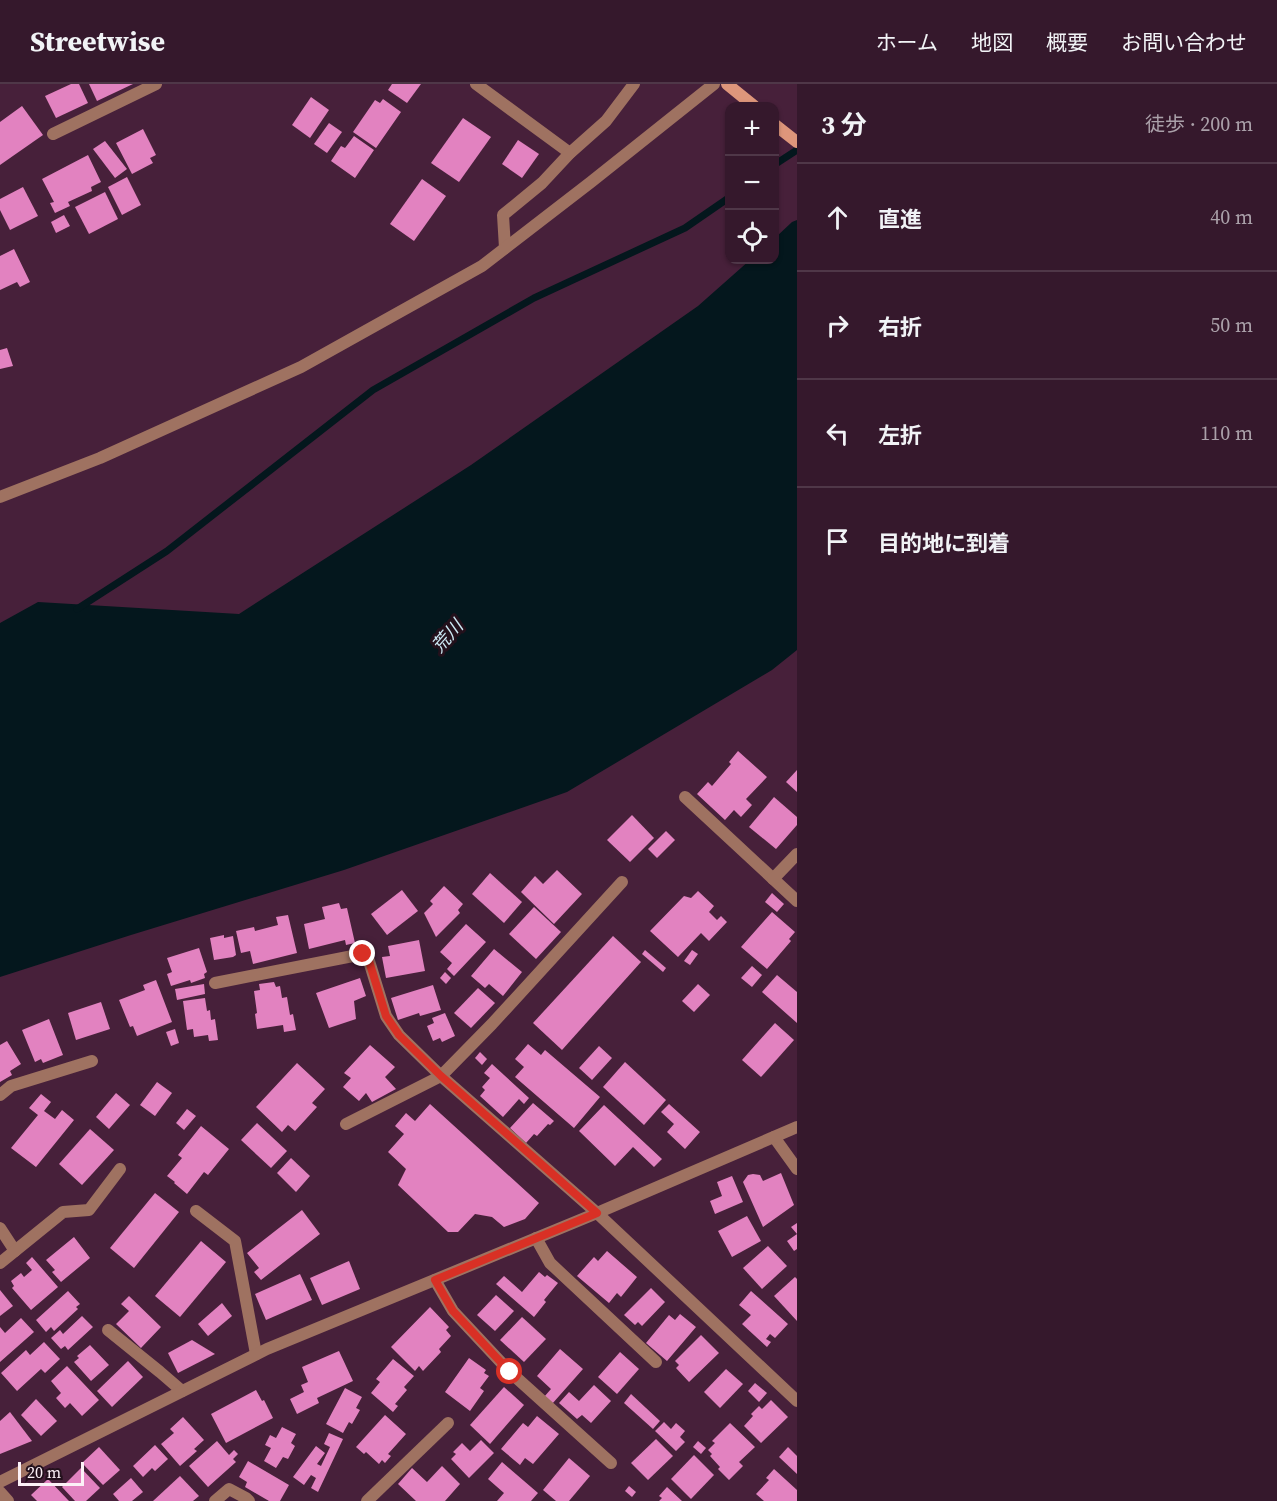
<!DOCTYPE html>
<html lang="ja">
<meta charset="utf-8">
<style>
:root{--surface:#35182c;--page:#402538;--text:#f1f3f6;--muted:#aaa0a9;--line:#4f3748}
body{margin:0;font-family:"Source Serif 4","Noto Sans JP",serif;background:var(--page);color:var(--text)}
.controls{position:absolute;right:18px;top:18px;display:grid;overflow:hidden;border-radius:12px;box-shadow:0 2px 4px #0004}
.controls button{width:54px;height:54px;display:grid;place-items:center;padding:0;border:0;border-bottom:2px solid var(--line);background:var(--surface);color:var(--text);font:30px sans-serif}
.scale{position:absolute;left:18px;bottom:15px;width:66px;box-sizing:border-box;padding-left:6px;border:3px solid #fcf1f7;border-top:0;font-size:16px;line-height:21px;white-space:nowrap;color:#fcf1f7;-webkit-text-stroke:4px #23111c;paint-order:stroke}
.stop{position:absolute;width:18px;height:18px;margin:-14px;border:4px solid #d93025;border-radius:50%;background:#fff}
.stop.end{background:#d93025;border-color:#fff;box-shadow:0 2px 6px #0008}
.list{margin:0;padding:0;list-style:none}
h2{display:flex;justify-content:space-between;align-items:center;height:78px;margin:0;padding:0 24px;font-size:26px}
h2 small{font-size:20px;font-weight:400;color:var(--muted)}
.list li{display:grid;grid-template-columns:39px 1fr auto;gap:18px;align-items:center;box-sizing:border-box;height:108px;padding:0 24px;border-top:2px solid var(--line)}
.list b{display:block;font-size:22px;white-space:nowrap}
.list em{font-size:20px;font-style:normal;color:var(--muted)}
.icon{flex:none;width:33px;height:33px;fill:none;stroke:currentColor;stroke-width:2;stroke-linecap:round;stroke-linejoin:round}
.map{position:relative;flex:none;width:797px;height:1417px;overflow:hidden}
header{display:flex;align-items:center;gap:36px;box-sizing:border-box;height:84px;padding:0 30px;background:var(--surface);border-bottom:2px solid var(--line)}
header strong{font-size:28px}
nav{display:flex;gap:33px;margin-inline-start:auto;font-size:21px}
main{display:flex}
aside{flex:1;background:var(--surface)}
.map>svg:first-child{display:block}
.water{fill:#04171d}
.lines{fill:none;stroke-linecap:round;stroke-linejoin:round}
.stream{stroke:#04171d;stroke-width:7}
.building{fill:#e282c0}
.street{stroke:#9f7261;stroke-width:12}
.secondary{stroke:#de967b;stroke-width:12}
.route{stroke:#d93025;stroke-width:8}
.labels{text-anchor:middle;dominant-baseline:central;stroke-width:6;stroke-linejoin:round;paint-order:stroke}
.water-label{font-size:18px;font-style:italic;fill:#cdeaf5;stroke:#23111c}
</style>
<header>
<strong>Streetwise</strong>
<nav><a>ホーム</a><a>地図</a><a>概要</a><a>お問い合わせ</a></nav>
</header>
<main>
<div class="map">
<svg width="797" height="1417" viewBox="0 0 797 1417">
<rect width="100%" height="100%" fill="#47203a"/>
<polygon class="water" points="797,136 797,566 772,586 567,708 344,786 131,851 0,893 0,539 38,518 239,530 471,381 698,222 750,176 774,176 775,154 792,138"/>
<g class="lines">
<g class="stream">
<polyline points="774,81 797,66"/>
<polyline points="77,525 167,467 373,306 534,214 685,144 730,113"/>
</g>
</g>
<g class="building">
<polygon points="71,0 79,0 88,19 56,34 45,12"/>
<polygon points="89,0 133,0 97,17"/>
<polygon points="392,0 421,0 407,19 388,6"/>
<polygon points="311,13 329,26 310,54 292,41"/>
<polygon points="383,15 401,28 376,64 353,48 375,16 380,19"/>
<polygon points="22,22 43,51 0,81 0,38"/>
<polygon points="463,34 491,53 459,98 431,79"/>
<polygon points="329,39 342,48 327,69 314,60"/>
<polygon points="143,45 156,71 150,74 153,79 132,90 116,59"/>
<polygon points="354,52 374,66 355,94 331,77 341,62 345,64"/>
<polygon points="518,56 539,70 522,94 502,80"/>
<polygon points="105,57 127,85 115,94 93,65"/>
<polygon points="88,71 101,98 91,103 92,107 68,118 70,122 55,129 50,119 54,118 42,95"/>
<polygon points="127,93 141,121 122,131 108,103"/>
<polygon points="422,95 446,112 414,157 390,140"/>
<polygon points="23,103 38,132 10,146 0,126 0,115"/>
<polygon points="105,108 118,135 89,150 75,123"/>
<polygon points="64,131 70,142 56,149 51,138"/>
<polygon points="14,165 30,198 20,203 17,198 0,206 0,172"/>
<polygon points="7,264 13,282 0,285 0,266"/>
<polygon points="738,667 767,693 746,715 752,721 741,733 734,726 725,736 697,710 708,698 712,702 731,680 729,678"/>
<polygon points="797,686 797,708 786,698"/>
<polygon points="774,713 797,733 797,741 776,765 749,743"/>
<polygon points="632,731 654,754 630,778 607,756"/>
<polygon points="666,747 675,756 657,774 648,765"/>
<polygon points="557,786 582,810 554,840 521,808 535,792 543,800"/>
<polygon points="490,789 522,818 504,839 472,810"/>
<polygon points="444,802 463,820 458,826 460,829 436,853 424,829 433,820 430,817"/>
<polygon points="402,806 418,827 387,851 371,830"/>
<polygon points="698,807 714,822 709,828 717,836 721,832 727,838 709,857 701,849 678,873 650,847 684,812 691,814"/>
<polygon points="772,809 784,820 777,828 765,818"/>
<polygon points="339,819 341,825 347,824 355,859 346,861 345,856 309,865 304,840 325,835 322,823"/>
<polygon points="534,823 561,848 536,875 509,850"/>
<polygon points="772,828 795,848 789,855 791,857 767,885 741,863"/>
<polygon points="288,831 297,869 253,880 250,867 241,869 236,847 254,843 255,847 278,841 276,833"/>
<polygon points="466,840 486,858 454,892 447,885 452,879 440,868"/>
<polygon points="224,851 224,854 233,852 236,871 233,873 214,876 210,854"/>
<polygon points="613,852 641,878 562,966 533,939"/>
<polygon points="419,856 425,887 386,894 382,873 390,872 388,862"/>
<polygon points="199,864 207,888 204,890 205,894 191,899 190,896 171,902 167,890 172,888 167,874"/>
<polygon points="494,865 522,888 503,912 489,900 485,904 471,892"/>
<polygon points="645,866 666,884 663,888 642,870"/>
<polygon points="692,866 698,870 690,881 684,877"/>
<polygon points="752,882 762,891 752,903 741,894"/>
<polygon points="445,888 451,894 446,900 440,894"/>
<polygon points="777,891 797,908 797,939 762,908"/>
<polygon points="360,894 366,912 354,917 356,935 329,944 316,909"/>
<polygon points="156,896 172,938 137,952 133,942 130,943 119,916 145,906 143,901"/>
<polygon points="274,898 276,903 280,902 282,914 287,913 290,931 293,930 296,946 284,948 283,941 257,945 255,930 257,929 254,907 260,906 259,900"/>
<polygon points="204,900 205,910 177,916 175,905"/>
<polygon points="698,900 710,911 694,928 682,917"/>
<polygon points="433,901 441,926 420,932 419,929 398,936 391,914"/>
<polygon points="478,904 495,919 471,944 454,929"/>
<polygon points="205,914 207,927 210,926 211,936 215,935 218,956 209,957 208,951 194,953 193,945 187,946 183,917"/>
<polygon points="101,918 110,945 76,956 68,929"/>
<polygon points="445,929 455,952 442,958 440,954 433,957 427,942 434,939 432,934"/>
<polygon points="49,935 63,971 43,979 41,975 35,978 22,946"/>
<polygon points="775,939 794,956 761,993 742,976"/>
<polygon points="175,945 179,959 171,962 166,948"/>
<polygon points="7,957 21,980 10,987 12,991 0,998 0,961"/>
<polygon points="528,960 541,971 545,966 600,1013 574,1044 515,993 524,983 515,975"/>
<polygon points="370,961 395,983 385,993 396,1005 372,1018 366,1009 359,1017 343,1003 351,994 344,989"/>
<polygon points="599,962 612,974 592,996 579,984"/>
<polygon points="480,968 487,975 482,981 475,974"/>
<polygon points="625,978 666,1016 644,1041 603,1003"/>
<polygon points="297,979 325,1005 312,1019 317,1023 295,1047 288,1041 282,1048 256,1023"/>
<polygon points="492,980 529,1014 524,1020 519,1015 503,1033 480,1012 485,1006 482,1003 490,994 484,989"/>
<polygon points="157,998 172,1009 155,1032 140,1021"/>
<polygon points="116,1009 130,1021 109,1045 96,1033"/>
<polygon points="41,1010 51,1018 44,1027 55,1035 62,1026 74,1036 36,1083 11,1064 38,1031 29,1024"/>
<polygon points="533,1019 554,1037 550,1041 548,1040 537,1052 534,1050 526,1059 510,1044"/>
<polygon points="430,1020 539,1119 525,1135 504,1143 492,1133 475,1130 458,1148 448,1148 398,1101 406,1085 388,1068 404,1050 395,1042 406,1029 415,1037"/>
<polygon points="669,1020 700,1048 685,1065 667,1048 674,1040 661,1028"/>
<polygon points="604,1021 662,1075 654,1083 633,1063 615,1082 579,1047"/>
<polygon points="187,1025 196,1032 184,1046 176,1039"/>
<polygon points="257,1039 287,1067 271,1084 241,1056"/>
<polygon points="201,1042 229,1065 208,1091 204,1088 187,1110 174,1099 175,1098 167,1092 182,1074 178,1071"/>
<polygon points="90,1045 114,1066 82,1101 59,1080"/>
<polygon points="291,1074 310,1092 296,1108 277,1089"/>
<polygon points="781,1089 794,1121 763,1143 743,1098 748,1091 753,1090 760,1091 763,1097"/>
<polygon points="732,1092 743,1118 715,1130 710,1117 722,1112 717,1098"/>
<polygon points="155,1109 179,1128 134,1184 110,1164"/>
<polygon points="302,1126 320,1150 261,1196 254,1188 259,1184 247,1169"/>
<polygon points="747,1132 761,1157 732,1173 718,1147"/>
<polygon points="797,1139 797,1165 794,1167 787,1157 797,1150 791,1143"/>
<polygon points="74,1153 90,1174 61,1198 52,1188 55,1186 46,1176"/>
<polygon points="201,1157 226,1178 180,1233 155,1212"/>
<polygon points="768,1162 787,1182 762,1205 743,1184"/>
<polygon points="607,1167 637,1193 621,1213 617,1209 609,1219 577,1192 594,1173 598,1177"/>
<polygon points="32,1173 58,1203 31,1226 12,1204 14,1202 11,1197 21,1189 24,1193 32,1186 26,1179"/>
<polygon points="349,1177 360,1205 322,1221 310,1194"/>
<polygon points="539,1188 545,1193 547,1191 558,1199 544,1216 546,1218 534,1233 496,1200 504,1192 522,1208"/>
<polygon points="300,1190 312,1216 266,1236 255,1210"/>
<polygon points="795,1193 797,1195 797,1237 774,1212"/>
<polygon points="651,1204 665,1218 642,1242 638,1238 635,1241 624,1231"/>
<polygon points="0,1206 13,1222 0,1232"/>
<polygon points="68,1207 80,1220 76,1223 78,1225 54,1247 51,1243 46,1248 36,1236"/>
<polygon points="751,1207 788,1240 775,1254 770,1250 766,1255 771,1258 767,1263 742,1240 751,1231 739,1221"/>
<polygon points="496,1211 514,1227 495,1247 477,1231"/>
<polygon points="129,1212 161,1243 141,1264 116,1240 129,1227 121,1220"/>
<polygon points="222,1219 232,1232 208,1252 198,1240"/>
<polygon points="430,1223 449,1243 446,1246 451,1252 439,1265 441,1268 423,1287 419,1282 415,1287 391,1263"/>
<polygon points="680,1230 696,1243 667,1277 646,1259 669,1231 675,1236"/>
<polygon points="82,1232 93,1243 68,1266 65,1262 61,1265 51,1254 60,1246 63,1250"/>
<polygon points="522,1233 546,1255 524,1278 500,1256"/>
<polygon points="21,1234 34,1248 0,1278 0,1243 5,1249"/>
<polygon points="701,1251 719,1269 689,1298 676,1284 679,1281 675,1277"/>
<polygon points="192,1256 215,1270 178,1289 168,1269"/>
<polygon points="44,1258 60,1275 45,1289 41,1285 17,1307 1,1289 26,1266 30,1271"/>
<polygon points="90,1261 109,1281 91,1297 74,1278 79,1274 77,1272"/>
<polygon points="560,1265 583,1285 552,1320 544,1313 551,1305 537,1292"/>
<polygon points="339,1267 353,1297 317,1314 319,1319 297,1330 290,1315 304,1308 301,1301 308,1298 302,1283"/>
<polygon points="620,1268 639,1285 617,1310 598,1293"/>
<polygon points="469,1274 486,1286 484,1289 489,1292 480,1304 484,1307 470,1327 445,1308"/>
<polygon points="393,1275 414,1292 404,1303 407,1306 395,1320 398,1322 393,1328 371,1309 380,1298 376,1295"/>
<polygon points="128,1277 143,1293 112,1323 97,1307"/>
<polygon points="67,1282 99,1316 82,1332 70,1319 65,1324 56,1314 61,1309 51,1297"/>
<polygon points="726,1285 743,1300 720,1324 704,1308"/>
<polygon points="755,1299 767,1309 759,1318 748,1307"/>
<polygon points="594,1301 611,1317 591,1339 582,1331 577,1335 559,1319 569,1308 579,1317"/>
<polygon points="504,1303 524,1321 490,1360 470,1341"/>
<polygon points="345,1304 362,1313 356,1324 360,1326 352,1340 349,1338 343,1349 326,1340"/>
<polygon points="256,1306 262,1317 264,1316 273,1334 226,1359 211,1330"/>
<polygon points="631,1310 660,1337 653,1345 624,1319"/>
<polygon points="36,1315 57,1337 41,1352 21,1331"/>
<polygon points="771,1316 788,1333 761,1359 744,1342 753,1332 751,1330 759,1322 762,1325"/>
<polygon points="10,1328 32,1357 0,1370 0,1337"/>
<polygon points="385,1331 406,1350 388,1370 391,1372 385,1379 382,1376 379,1380 366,1368 364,1370 356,1363"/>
<polygon points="537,1332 559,1350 533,1380 525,1374 520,1381 501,1365 523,1339 528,1343"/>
<polygon points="183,1333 204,1356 194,1365 197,1367 180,1382 161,1360 174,1349 170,1345"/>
<polygon points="664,1338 671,1345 676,1339 685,1347 680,1353 685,1358 676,1367 655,1347"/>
<polygon points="730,1339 755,1363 739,1378 743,1382 729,1396 718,1385 720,1383 710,1372 712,1370 708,1366 715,1359 712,1357"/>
<polygon points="282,1343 296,1350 291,1359 295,1362 288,1375 283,1373 276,1384 264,1377 271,1364 265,1361 270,1351 276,1354"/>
<polygon points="329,1349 343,1355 318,1408 311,1404 316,1394 311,1391 304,1401 293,1393 316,1362 325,1369 317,1380 321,1382 330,1363 324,1360"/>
<polygon points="656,1355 673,1372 648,1396 631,1379"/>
<polygon points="481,1356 494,1369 469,1394 451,1375 456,1370 453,1368 462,1359 470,1367"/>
<polygon points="217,1357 229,1371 234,1366 238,1370 233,1375 236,1378 208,1403 189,1382"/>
<polygon points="698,1357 706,1364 701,1370 693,1363"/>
<polygon points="155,1361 168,1375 155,1387 152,1384 143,1393 133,1382"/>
<polygon points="99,1363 120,1386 103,1401 82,1379"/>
<polygon points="788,1363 797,1372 797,1390 779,1373"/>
<polygon points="694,1371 714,1391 691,1415 671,1395"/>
<polygon points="569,1374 590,1392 569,1417 556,1417 543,1406"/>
<polygon points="248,1377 289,1401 280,1417 269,1417 245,1403 247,1398 239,1393"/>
<polygon points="502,1378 538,1409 531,1417 497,1417 504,1409 488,1395"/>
<polygon points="442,1382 460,1400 445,1417 416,1417 398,1400 412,1384 427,1398"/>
<polygon points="81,1384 100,1404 86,1417 75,1417 62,1403"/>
<polygon points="774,1385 797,1406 797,1417 764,1417 756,1410 769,1396 766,1394"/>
<polygon points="180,1392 199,1412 193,1417 153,1417"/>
<polygon points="131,1394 143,1408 132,1417 119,1417 113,1410"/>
<polygon points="48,1395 69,1417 37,1417 31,1411"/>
<polygon points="629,1402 636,1408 632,1413 625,1407"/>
<polygon points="667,1403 682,1417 659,1417 662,1414 659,1412"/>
</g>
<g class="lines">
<g class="street">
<polyline points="476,0 570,69"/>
<polyline points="53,50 156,0"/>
<polyline points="505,164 503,131 542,99 570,69 606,37 634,0"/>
<polyline points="0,413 100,374 301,283 482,182 591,98 714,0"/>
<polyline points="685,713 797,817"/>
<polyline points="773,795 797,770"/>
<polyline points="215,899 363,870 369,877 386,932 399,951 441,992 597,1129 797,1317"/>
<polyline points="0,1011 11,1002 92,977"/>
<polyline points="346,1040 441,992 492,940 622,798"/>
<polyline points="774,1053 797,1085"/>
<polyline points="196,1127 235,1157 256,1270"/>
<polyline points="0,1144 15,1167"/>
<polyline points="536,1154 550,1179 656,1278"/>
<polyline points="0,1179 63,1128 89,1126 120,1085"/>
<polyline points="435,1196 453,1227 510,1288 611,1379"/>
<polyline points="108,1246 160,1288 182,1307"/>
<polyline points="0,1398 267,1265 597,1129 797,1043"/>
<polyline points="0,1408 8,1417"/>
<polyline points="215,1417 229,1405 246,1414 249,1417"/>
<polyline points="367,1417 448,1339"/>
</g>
<g class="secondary">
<polyline points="727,0 754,22"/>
<polyline points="774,40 797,58"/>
</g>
</g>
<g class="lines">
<polyline class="route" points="363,870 369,877 386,932 399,951 441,992 597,1129 435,1196 453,1227 510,1288"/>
</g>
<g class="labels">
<g class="water-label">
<text transform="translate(447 552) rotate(-49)">荒川</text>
</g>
</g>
</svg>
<div class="controls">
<button>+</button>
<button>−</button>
<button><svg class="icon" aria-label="locate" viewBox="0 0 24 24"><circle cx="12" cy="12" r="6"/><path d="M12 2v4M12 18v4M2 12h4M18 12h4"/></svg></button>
</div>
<div class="scale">20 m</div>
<div class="stop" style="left:510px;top:1288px"></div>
<div class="stop end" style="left:363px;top:870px"></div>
</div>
<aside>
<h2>3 分<small>徒歩 · 200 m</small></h2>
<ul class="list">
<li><svg class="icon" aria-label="ahead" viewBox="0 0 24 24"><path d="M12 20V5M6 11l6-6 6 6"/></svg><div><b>直進</b></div><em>40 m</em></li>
<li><svg class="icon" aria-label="right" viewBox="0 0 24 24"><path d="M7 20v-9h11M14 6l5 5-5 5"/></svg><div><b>右折</b></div><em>50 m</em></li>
<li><svg class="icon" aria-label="left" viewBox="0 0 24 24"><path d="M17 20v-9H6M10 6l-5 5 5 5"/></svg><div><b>左折</b></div><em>110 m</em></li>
<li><svg class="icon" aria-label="arrive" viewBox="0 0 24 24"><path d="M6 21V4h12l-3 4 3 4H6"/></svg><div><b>目的地に到着</b></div></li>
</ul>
</aside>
</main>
